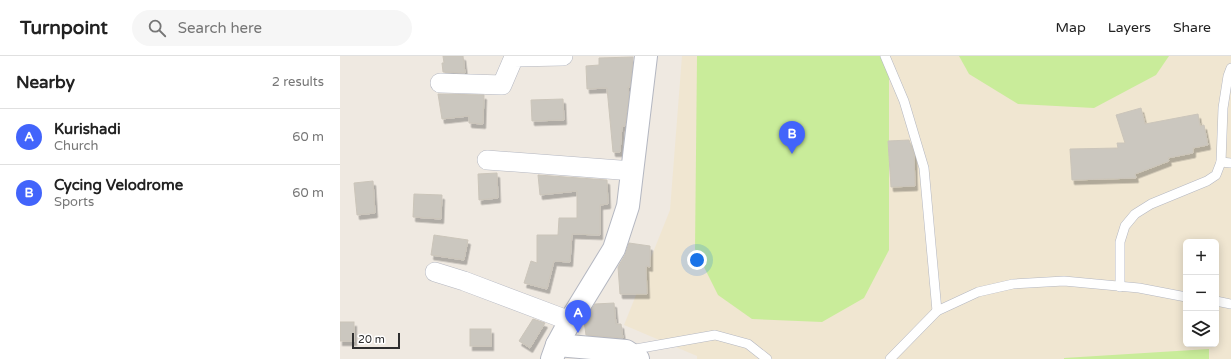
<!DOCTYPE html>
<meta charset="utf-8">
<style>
:root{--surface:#fff;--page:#f6f6f6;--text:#222;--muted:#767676;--line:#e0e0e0;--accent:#4264fb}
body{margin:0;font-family:"Varela Round",sans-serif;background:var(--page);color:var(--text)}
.controls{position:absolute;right:12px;bottom:12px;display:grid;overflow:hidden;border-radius:6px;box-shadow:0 2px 10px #0003}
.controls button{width:36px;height:36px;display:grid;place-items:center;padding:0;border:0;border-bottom:1px solid var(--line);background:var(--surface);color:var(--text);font:20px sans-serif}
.scale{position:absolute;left:12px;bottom:10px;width:48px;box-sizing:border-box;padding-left:4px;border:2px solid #2e2e2e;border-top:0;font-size:11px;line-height:14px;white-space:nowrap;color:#2e2e2e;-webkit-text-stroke:3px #fff;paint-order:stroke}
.you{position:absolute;left:357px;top:204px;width:14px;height:14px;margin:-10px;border:3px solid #fff;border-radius:50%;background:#1a73e8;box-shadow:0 0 0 6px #1a73e833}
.badge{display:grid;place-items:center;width:26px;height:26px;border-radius:50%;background:var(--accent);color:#fff;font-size:13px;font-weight:700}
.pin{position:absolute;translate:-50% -33px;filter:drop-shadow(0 1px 2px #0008)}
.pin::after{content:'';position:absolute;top:21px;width:14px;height:12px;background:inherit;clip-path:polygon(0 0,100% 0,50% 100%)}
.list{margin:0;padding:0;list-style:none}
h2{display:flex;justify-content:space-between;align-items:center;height:52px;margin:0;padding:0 16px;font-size:17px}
h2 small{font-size:13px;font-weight:400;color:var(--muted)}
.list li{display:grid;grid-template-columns:26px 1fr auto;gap:12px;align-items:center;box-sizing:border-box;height:56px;padding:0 16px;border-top:1px solid var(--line)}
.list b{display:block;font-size:15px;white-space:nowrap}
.list p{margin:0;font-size:13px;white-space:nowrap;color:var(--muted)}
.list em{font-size:13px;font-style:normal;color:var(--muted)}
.icon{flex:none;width:22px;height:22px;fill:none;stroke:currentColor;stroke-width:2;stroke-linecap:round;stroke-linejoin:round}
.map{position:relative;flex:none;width:891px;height:303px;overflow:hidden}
header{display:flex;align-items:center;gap:24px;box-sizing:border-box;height:56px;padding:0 20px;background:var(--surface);border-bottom:1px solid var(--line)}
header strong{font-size:19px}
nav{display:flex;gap:22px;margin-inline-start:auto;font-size:14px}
.search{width:280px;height:36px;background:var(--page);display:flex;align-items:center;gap:10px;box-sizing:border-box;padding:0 14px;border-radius:22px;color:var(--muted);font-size:15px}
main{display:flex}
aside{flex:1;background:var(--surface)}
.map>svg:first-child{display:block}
.education{fill:#f0e6d1;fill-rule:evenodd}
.pitch{fill:#c9ec9a}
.building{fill:#cbc7bf;stroke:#cbc5ba;filter:url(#shadow)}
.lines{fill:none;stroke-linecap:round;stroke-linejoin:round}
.lane-casing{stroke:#b4b7c1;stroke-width:10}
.street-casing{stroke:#b4b7c1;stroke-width:20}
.secondary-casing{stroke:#b4b7c1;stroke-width:24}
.lane{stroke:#fff;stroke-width:9}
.street{stroke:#fff;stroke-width:19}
.secondary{stroke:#fff;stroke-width:22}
</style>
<header>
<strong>Turnpoint</strong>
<div class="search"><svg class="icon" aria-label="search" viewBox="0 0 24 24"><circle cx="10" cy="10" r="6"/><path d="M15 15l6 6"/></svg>Search here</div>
<nav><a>Map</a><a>Layers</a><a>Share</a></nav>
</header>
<main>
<aside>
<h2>Nearby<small>2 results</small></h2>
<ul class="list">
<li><span class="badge">A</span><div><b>Kurishadi</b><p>Church</p></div><em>60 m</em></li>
<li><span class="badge">B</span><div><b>Cycing Velodrome</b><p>Sports</p></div><em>60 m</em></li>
</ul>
</aside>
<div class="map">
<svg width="891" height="303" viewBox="0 0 891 303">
<defs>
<filter id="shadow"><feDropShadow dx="2.5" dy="4.5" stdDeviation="0" flood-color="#0004"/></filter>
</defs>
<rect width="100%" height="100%" fill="#efe9e1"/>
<path class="education" d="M342 0H891V303H357V300L284 269 330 154ZM846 186H876V288H846Z"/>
<g class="pitch">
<polygon points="357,0 547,0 549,3 549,194 524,242 482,266 412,263 378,239 355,193"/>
<polygon points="619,0 829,0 816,19 754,52 678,48 629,18"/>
<polygon points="869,293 869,303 724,303 724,302"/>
</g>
<g class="building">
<polygon points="103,0 123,0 125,17 103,16 102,7 104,7"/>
<polygon points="293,1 290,31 288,31 289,39 285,70 282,70 280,96 273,96 267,32 247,33 246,10 259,9 259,2"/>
<polygon points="98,38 144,39 143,68 129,67 129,60 102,63"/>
<polygon points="223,43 224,64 192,65 191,44"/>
<polygon points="801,52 805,68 858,58 860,70 864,69 868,89 853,92 853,97 828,102 829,105 795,118 796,122 732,124 730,93 778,92 777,87 785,87 776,59"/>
<polygon points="569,84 574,98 575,130 551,131 548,85"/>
<polygon points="157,117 158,142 139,144 138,118"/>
<polygon points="198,119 267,124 268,148 260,149 260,179 232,178 230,206 214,205 207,233 184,227 191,205 197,207 197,179 218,179 219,162 237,162 237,135 200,139"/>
<polygon points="33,125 35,157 17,159 14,127"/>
<polygon points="74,138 102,139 101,163 73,161"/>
<polygon points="94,179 128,184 124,204 91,199"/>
<polygon points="289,187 310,190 310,211 306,210 307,238 280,238 278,211 285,199"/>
<polygon points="274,247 276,268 281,268 283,282 246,279 244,265 255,248"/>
<polygon points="193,263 205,267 190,292 179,285"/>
<rect x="0" y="266" width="14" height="19"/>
<rect x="130" y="273" width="21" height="17"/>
</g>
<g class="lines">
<defs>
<g id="lane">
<polyline points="545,0 564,45 584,112 597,255"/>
<polyline points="881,106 891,107"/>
<polyline points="780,231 780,186 785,170 795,158 811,148 867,125 876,119 881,106 883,52 888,20 891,12"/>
<polyline points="876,245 891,248"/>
<polyline points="290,294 375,279 408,288 427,303"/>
<polyline points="550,303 597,255 638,236 673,228 724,225 799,232 846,241"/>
</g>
<g id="street">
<polyline points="100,27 162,29 174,1 223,0"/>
<polyline points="147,104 293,115"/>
<polyline points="95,216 124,225 230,265"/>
</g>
<g id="secondary">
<polyline points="217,289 286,295 298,303"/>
<polyline points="212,303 217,289 230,265 274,193 288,150 306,0"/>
</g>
</defs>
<use href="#lane" class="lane-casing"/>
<use href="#street" class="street-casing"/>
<use href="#secondary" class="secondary-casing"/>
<use href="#lane" class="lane"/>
<use href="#street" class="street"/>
<use href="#secondary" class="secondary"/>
</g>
</svg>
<div class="controls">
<button>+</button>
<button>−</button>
<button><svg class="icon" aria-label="layers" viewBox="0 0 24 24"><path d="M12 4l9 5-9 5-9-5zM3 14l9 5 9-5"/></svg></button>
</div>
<div class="scale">20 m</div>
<div class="you"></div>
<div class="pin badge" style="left:238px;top:277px">A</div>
<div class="pin badge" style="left:452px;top:98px">B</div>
</div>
</main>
